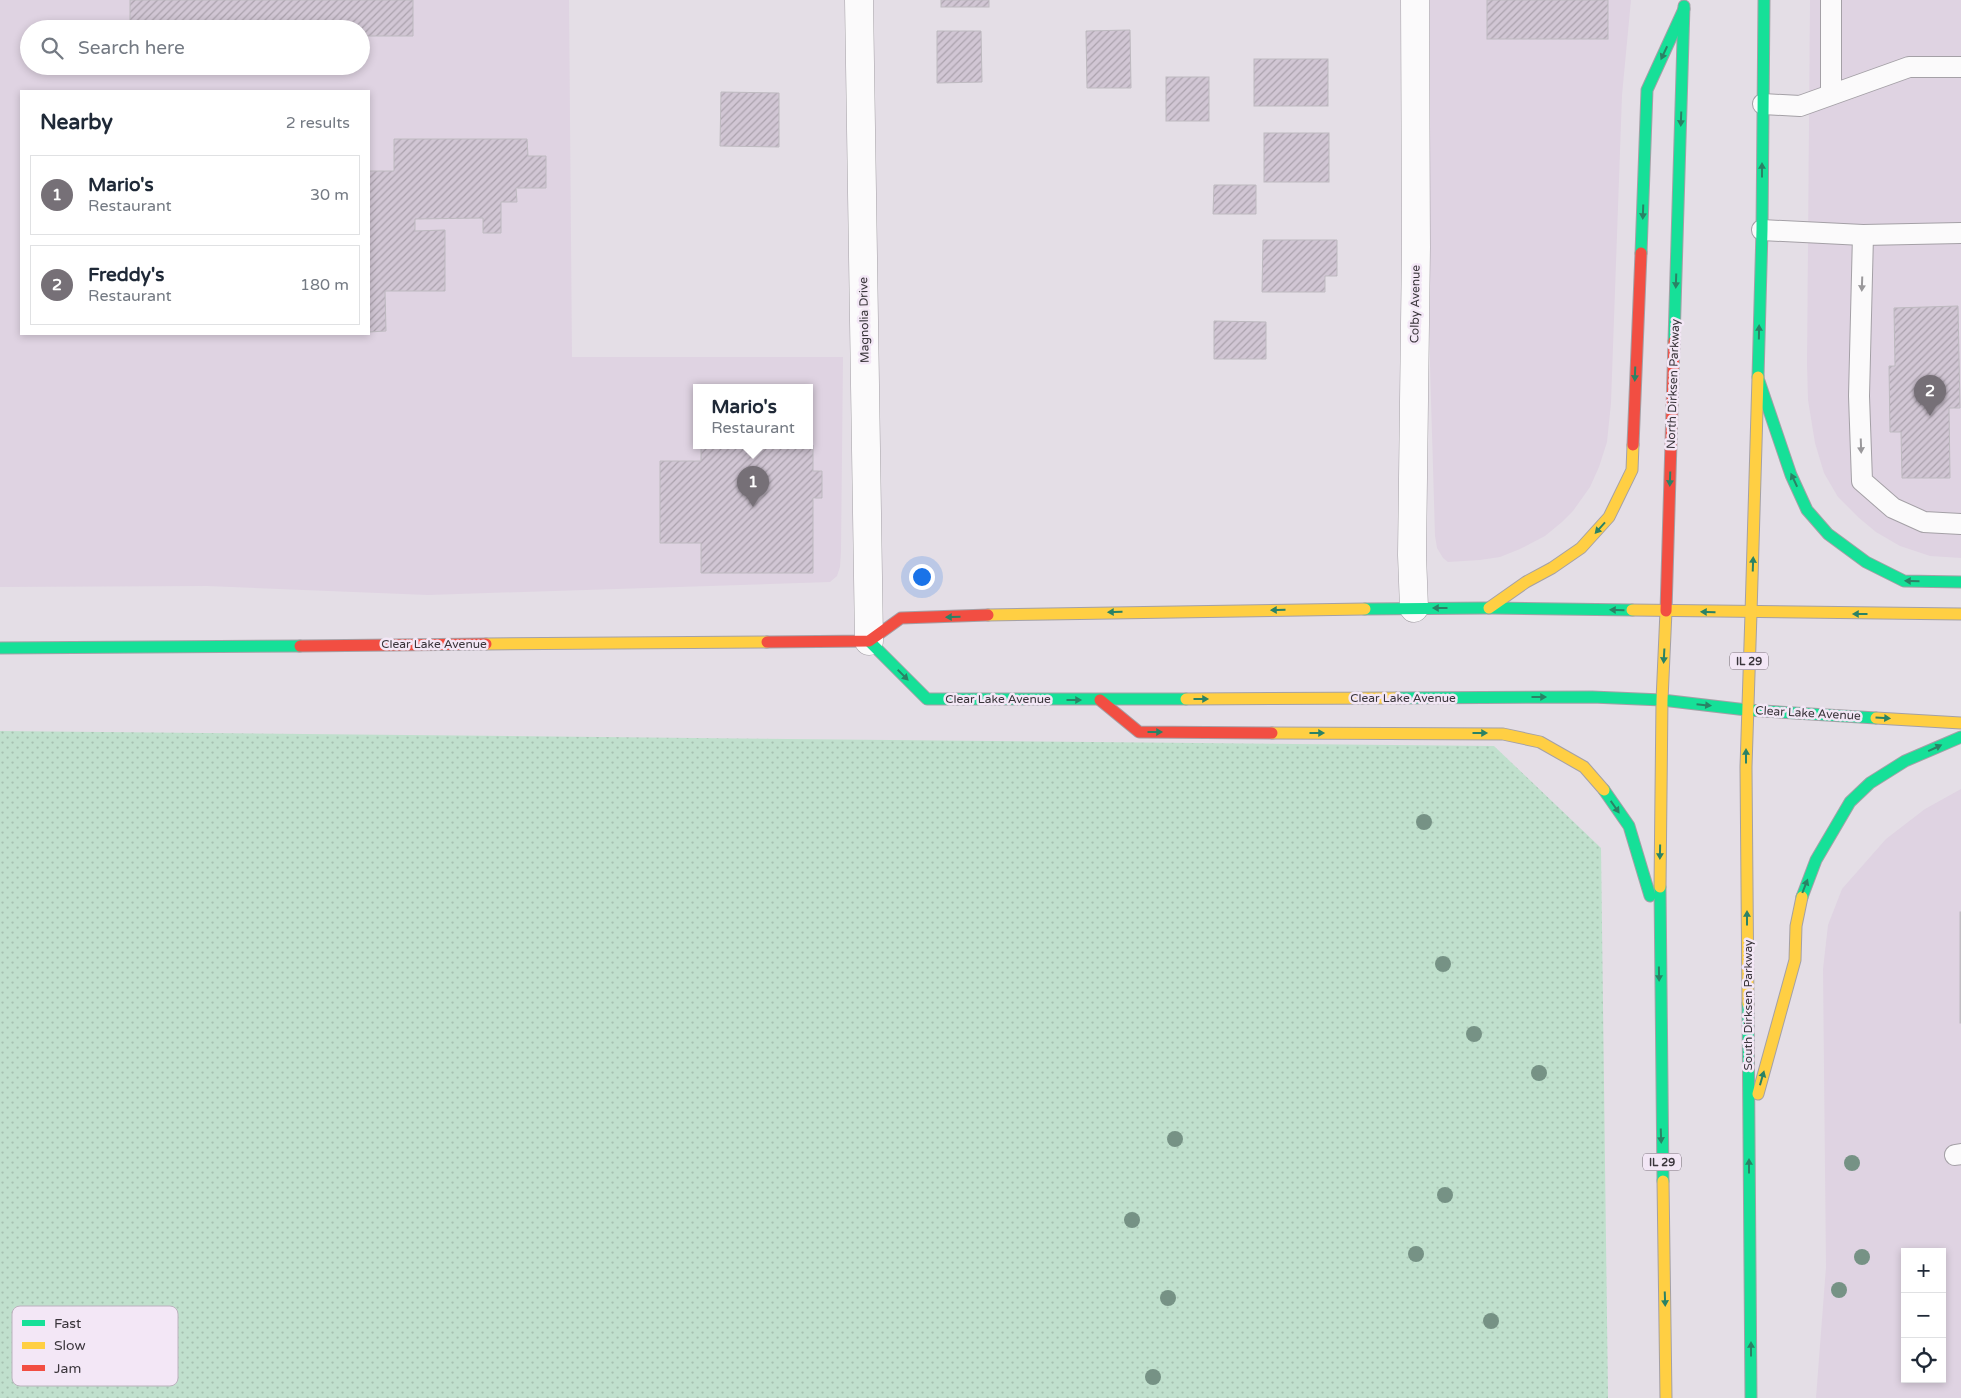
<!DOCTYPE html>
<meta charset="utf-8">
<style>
:root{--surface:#fff;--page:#f2f2f3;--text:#1f2937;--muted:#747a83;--line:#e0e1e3;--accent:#767077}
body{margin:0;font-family:"Varela Round",sans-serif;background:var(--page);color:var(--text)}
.controls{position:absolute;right:15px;bottom:15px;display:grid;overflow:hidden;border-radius:0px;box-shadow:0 2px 8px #0003}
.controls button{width:45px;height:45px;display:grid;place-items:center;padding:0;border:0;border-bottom:1px solid var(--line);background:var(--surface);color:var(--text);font:25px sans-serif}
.you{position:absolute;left:921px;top:576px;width:18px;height:18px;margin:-12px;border:4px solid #fff;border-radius:50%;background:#1a73e8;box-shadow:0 0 0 8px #1a73e833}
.badge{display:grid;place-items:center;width:32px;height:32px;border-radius:50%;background:var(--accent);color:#fff;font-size:16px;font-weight:700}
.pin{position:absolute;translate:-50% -41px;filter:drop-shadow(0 1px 2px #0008)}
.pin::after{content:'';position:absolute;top:26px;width:18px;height:15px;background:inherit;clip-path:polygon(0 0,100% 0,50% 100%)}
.popup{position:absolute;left:693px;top:384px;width:120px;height:65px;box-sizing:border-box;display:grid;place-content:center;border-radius:0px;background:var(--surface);filter:drop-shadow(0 1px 4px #0005);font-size:16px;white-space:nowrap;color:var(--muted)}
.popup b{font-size:19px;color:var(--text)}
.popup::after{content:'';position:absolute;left:50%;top:100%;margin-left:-10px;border:10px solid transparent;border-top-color:var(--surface)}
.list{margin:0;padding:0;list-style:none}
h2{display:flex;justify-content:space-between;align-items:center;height:65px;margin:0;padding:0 20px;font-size:21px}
h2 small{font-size:16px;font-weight:400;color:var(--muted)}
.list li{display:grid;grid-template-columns:32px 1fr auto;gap:15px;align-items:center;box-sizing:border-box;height:80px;margin:0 10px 10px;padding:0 10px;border:1px solid var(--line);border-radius:0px}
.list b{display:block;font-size:19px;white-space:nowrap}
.list p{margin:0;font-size:16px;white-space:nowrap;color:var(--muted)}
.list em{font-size:16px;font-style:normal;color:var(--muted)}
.icon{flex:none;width:28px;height:28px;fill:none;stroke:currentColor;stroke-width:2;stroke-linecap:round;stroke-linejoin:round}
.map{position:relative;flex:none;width:1961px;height:1398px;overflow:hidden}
.search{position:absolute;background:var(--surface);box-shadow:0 2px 8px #0003;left:20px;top:20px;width:350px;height:55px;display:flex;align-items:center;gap:12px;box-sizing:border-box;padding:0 18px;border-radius:28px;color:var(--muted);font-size:19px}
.panel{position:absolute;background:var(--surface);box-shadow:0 2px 8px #0003;left:20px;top:90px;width:350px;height:245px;border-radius:0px}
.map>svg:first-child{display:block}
.built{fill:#dfd3e2;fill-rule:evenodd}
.grass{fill:url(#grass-dots)}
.building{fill:url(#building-hatch);stroke:#bebac0}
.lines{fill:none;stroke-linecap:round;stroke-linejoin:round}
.lane-casing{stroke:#a4a0a6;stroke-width:22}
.street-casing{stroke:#a4a0a6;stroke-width:29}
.fast-casing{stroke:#a4a0a6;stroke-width:13}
.slow-casing{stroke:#a4a0a6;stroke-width:13}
.jam-casing{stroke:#a4a0a6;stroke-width:13}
.lane{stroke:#fbfafb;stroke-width:20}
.street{stroke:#fbfafb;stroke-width:28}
.fast{stroke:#16e098;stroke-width:11}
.slow{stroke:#ffcf43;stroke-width:11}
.jam{stroke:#f24e42;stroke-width:11}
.tree{fill:#769285}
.oneway{fill:#2a8265}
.oneway2{fill:#9a989b}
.labels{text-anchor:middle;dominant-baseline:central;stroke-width:5;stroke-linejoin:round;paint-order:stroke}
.shield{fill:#f3e7f6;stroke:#726a73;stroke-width:1}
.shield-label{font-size:11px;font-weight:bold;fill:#3a353b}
.street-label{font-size:12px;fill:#3a353b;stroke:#f3e7f6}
.key{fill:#f3e7f6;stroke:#bcb2be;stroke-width:1}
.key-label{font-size:14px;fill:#3a353b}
</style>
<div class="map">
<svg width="1961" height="1398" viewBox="0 0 1961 1398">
<defs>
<pattern id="grass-dots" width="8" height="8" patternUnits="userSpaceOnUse" patternTransform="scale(1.25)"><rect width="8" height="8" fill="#c0e0cd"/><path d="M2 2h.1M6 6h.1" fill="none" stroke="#a6c1b1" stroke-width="1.8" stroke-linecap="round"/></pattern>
<pattern id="building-hatch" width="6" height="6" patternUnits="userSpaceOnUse" patternTransform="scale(1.25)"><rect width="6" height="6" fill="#d1c6d4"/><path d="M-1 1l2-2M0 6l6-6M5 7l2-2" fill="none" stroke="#aba2ad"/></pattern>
</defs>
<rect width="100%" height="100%" fill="#e4dee6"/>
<g class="built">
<path d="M0 0H569L572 357H843L841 552 840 567 837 576 830 582 428 595 207 586 0 587ZM29 29H361V66H29ZM21 91H369V334H21ZM697 388H809V446H697Z"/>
<polygon points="1430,0 1631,0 1622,95 1611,403 1607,442 1599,467 1590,487 1573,511 1562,522 1545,536 1520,549 1500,557 1480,560 1448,562 1443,558 1437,548 1435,536 1430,365"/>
<polygon points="1810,0 1961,0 1961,558 1930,556 1900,546 1876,532 1858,517 1838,497 1824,473 1815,443 1808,400 1807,364"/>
<path d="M1961 789V1398H1816L1826 1267 1823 969 1828 925 1842 889 1886 839 1925 809ZM1905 1252H1942V1379H1905Z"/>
</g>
<polygon class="grass" points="0,731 1494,746 1601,848 1608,1398 0,1398"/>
<g class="building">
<polygon points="130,0 413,0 413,36 361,36 361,29 130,29"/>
<rect x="941" y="0" width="48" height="7"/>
<rect x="1487" y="0" width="121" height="39"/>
<polygon points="1130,30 1131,88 1087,88 1086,31"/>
<polygon points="937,31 981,31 982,82 937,83"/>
<rect x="1254" y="59" width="74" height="47"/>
<rect x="1166" y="77" width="43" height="44"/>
<polygon points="721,92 779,93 779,147 720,146"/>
<rect x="1264" y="133" width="65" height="49"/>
<polygon points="394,139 527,139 528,156 546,156 546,188 516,188 517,202 501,202 501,233 483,233 483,218 415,219 415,231 445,230 445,291 385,291 386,331 369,332 369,171 394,171"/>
<polygon points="1214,185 1256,185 1256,214 1213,214"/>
<polygon points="1263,240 1337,240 1337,276 1325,276 1325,292 1262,292"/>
<polygon points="1958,306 1960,408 1949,408 1950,478 1902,478 1901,432 1890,432 1889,366 1895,366 1894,308"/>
<polygon points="1214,321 1266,322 1266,359 1214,359"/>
<polygon points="813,445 813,471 822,471 822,498 813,498 813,573 701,573 701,543 660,543 660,461 701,461 701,446"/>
<rect x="1960" y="912" width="1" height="111"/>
</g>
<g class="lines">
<defs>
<g id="lane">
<polyline points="1831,0 1831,94"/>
<polyline points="1763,104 1800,106 1909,67 1961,67"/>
<polyline points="1762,230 1863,235 1961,233"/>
<polyline points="1863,235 1859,396 1862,481 1893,508 1924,522 1961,524"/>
<polyline points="1955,1155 1961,1154"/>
</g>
<g id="street">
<polyline points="859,0 869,641"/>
<polyline points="1414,608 1412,555 1416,247 1415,0"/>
</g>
<g id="fast">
<polyline points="1641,253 1647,90 1684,9"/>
<polyline points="1674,341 1684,6"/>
<polyline points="1758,377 1762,230 1764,0"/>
<polyline points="1759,381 1791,475 1807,510 1828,534 1866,562 1904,581 1961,582"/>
<polyline points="1365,609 1489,608 1632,610"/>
<polyline points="869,641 927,699 1186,699"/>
<polyline points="0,648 300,646"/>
<polyline points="1397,698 1592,697 1662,700 1747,710 1876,718"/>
<polyline points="1604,790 1629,826 1650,896"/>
<polyline points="1660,887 1663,1181"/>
<polyline points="1802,897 1816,860 1850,802 1870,783 1905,761 1961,737"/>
<polyline points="1748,1004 1751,1398"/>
</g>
<g id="slow">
<polyline points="1489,608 1526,582 1552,568 1581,548 1609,517 1632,470 1633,445"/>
<polyline points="1632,610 1961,614"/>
<polyline points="1751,613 1758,377"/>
<polyline points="988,615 1365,609"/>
<polyline points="486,644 767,642"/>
<polyline points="1186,699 1397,698"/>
<polyline points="1876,718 1961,723"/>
<polyline points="1272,733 1503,734 1540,742 1584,767 1604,790"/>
<polyline points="1660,887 1662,700 1666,611"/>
<polyline points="1748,1004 1746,767 1751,613"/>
<polyline points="1758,1094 1795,960 1796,926 1802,897"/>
<polyline points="1663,1181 1666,1398"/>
</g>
<g id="jam">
<polyline points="1633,445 1641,253"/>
<polyline points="1666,611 1674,341"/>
<polyline points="767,642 869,641 901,618 988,615"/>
<polyline points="300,646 486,644"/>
<polyline points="1100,700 1139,732 1272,733"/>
</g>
</defs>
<use href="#lane" class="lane-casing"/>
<use href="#street" class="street-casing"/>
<use href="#fast" class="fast-casing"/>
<use href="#slow" class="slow-casing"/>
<use href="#jam" class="jam-casing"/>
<use href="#lane" class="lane"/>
<use href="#street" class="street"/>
<use href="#fast" class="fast"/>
<use href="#slow" class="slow"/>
<use href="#jam" class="jam"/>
</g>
<g class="tree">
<circle cx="1424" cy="822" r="8"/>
<circle cx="1443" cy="964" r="8"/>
<circle cx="1474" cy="1034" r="8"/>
<circle cx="1539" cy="1073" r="8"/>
<circle cx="1175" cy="1139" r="8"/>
<circle cx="1852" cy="1163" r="8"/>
<circle cx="1445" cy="1195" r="8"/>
<circle cx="1132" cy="1220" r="8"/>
<circle cx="1416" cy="1254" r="8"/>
<circle cx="1862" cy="1257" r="8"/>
<circle cx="1839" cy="1290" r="8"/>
<circle cx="1168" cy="1298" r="8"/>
<circle cx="1491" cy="1321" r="8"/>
<circle cx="1153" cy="1377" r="8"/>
</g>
<defs><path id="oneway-solid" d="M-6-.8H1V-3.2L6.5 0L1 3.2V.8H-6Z" transform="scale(1.25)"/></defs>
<g class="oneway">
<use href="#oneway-solid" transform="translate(1664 53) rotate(115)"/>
<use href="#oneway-solid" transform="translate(1681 119) rotate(92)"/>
<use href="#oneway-solid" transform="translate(1762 170) rotate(-90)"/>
<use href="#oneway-solid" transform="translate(1643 212) rotate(92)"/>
<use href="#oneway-solid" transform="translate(1676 281) rotate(92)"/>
<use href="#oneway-solid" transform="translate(1759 332) rotate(-89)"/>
<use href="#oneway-solid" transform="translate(1635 374) rotate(92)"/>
<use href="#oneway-solid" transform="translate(1670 479) rotate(92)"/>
<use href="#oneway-solid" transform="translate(1794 480) rotate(-115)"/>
<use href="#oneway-solid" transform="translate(1600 528) rotate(132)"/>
<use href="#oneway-solid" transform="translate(1753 564) rotate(-88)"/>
<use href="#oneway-solid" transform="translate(1912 581) rotate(-179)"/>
<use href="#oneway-solid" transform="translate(1440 608) rotate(180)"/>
<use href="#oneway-solid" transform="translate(1278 610) rotate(179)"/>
<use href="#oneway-solid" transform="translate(1617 610) rotate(-179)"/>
<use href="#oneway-solid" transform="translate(1115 612) rotate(179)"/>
<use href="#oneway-solid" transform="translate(1708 612) rotate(-179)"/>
<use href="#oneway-solid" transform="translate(1860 614) rotate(-180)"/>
<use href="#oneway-solid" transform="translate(953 617) rotate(179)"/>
<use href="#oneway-solid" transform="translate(1664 656) rotate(93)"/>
<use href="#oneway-solid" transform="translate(903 675) rotate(45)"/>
<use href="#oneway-solid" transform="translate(1539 697)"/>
<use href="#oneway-solid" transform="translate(1201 699)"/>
<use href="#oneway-solid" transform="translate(1074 700)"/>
<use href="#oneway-solid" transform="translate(1704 705) rotate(6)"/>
<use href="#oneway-solid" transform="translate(1883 718) rotate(4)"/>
<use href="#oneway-solid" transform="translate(1155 732)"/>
<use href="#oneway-solid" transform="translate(1317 733)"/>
<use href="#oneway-solid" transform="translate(1480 733)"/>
<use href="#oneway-solid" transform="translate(1935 748) rotate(-25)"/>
<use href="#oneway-solid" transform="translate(1746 756) rotate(-90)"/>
<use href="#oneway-solid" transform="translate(1615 807) rotate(55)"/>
<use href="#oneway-solid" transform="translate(1660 852) rotate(91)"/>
<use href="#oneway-solid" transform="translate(1805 886) rotate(-69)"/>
<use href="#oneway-solid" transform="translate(1747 918) rotate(-90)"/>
<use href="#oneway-solid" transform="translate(1659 974) rotate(89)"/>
<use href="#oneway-solid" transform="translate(1762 1078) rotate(-74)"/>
<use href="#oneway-solid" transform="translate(1661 1136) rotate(88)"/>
<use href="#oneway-solid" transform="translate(1749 1166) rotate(-90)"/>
<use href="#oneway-solid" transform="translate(1665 1299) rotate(88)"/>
<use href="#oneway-solid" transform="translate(1751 1349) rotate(-90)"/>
</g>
<g class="oneway2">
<use href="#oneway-solid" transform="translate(1862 284) rotate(92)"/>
<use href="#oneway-solid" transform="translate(1861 446) rotate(88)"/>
</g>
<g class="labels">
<g class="shield">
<rect x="1730" y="652.5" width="38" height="17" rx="4"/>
<rect x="1643" y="1153.5" width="38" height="17" rx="4"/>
</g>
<g class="shield-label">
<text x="1749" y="661">IL 29</text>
<text x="1662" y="1162">IL 29</text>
</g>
<g class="street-label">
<text transform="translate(1415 304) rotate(-89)">Colby Avenue</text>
<text transform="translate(864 320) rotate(-91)">Magnolia Drive</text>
<text transform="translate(1673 384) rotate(-88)">North Dirksen Parkway</text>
<text x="434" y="644">Clear Lake Avenue</text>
<text x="1403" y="698">Clear Lake Avenue</text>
<text x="998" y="699">Clear Lake Avenue</text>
<text transform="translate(1808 713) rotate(3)">Clear Lake Avenue</text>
<text transform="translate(1748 1005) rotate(-90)">South Dirksen Parkway</text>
</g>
</g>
<rect x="12" y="1306" width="166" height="80" rx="8" class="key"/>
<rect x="22" y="1320" width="23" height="6" fill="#16e098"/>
<rect x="22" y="1342" width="23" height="7" fill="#ffcf43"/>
<rect x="22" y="1365" width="23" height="6" fill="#f24e42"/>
<g class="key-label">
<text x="54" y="1328">Fast</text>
<text x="54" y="1350">Slow</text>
<text x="54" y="1373">Jam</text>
</g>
</svg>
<div class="controls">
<button>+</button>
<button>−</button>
<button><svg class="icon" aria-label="locate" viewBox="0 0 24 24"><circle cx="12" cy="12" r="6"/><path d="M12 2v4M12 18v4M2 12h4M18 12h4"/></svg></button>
</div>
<div class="you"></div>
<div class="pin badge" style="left:753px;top:507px">1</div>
<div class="popup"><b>Mario's</b>Restaurant</div>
<div class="pin badge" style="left:1930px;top:416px">2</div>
<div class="search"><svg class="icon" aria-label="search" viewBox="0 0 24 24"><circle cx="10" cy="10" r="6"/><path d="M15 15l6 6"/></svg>Search here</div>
<section class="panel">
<h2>Nearby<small>2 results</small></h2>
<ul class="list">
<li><span class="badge">1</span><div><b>Mario's</b><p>Restaurant</p></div><em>30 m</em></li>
<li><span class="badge">2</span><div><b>Freddy's</b><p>Restaurant</p></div><em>180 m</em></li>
</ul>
</section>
</div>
